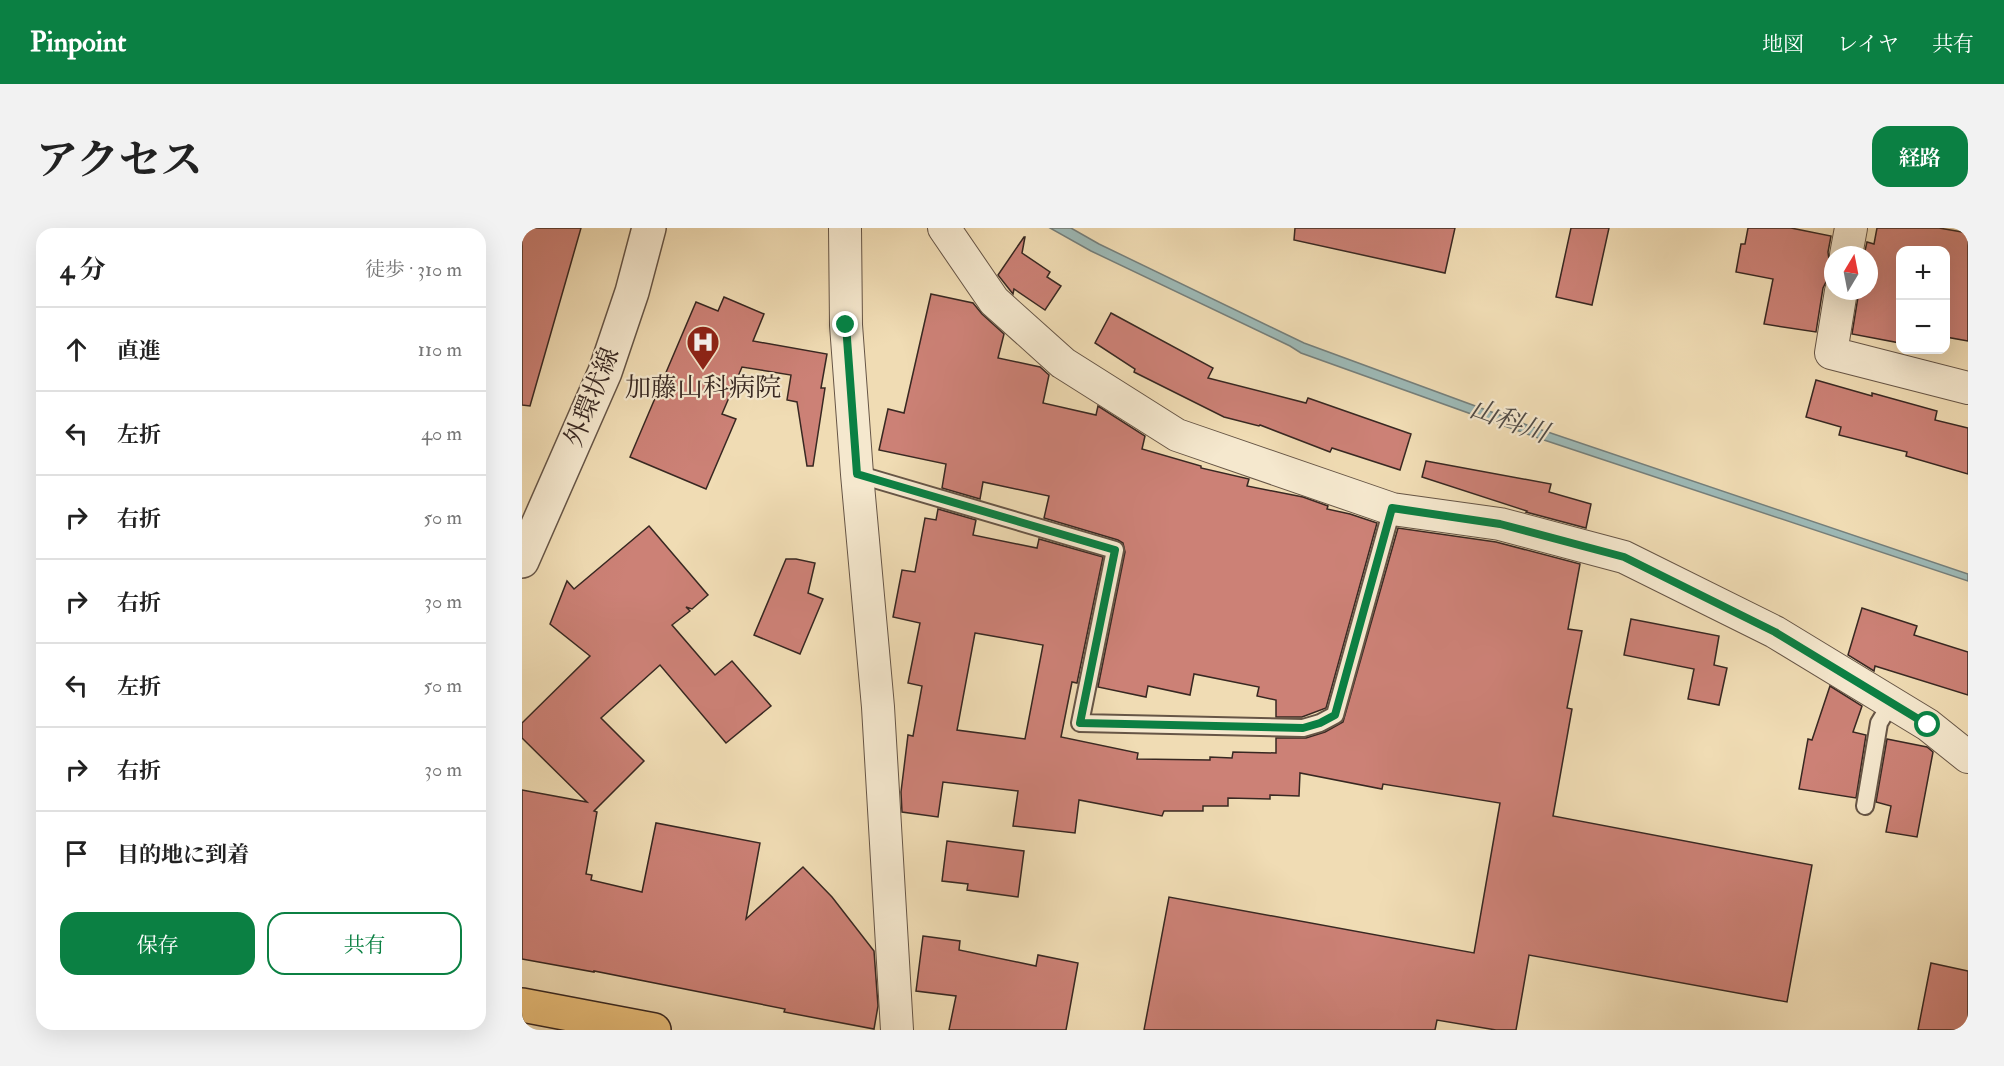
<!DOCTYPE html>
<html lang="ja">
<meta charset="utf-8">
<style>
:root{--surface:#fff;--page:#f2f2f2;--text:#222;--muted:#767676;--line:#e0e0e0;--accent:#0b8043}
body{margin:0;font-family:"IM FELL Double Pica","Noto Serif JP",serif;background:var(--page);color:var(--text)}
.controls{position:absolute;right:18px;top:18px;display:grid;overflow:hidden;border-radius:12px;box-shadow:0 6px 24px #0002}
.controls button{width:54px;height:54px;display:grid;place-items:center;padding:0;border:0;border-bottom:2px solid var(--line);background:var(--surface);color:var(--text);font:30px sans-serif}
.compass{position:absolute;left:1302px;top:18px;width:54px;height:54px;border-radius:50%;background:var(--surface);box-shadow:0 6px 24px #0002;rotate:10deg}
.stop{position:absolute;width:18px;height:18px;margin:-14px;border:4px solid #0b8043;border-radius:50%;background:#fff}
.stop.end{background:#0b8043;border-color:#fff;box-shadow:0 2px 6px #0008}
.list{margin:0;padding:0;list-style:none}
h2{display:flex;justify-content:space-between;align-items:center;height:78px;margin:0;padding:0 24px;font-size:26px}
h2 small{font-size:20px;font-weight:400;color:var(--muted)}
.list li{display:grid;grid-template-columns:39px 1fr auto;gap:18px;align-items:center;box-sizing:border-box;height:84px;padding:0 24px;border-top:2px solid var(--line)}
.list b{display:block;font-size:22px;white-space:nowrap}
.list em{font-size:20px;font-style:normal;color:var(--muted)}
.actions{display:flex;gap:12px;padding:18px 24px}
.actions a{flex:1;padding:14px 0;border:2px solid var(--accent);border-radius:18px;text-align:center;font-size:21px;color:var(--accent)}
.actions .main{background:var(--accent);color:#fff}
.icon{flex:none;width:33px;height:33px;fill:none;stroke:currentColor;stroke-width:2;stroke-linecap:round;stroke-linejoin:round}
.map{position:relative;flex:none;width:1446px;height:802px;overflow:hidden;border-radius:18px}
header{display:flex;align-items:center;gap:36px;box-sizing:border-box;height:84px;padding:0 30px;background:var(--accent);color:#fff}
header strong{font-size:28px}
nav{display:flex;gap:33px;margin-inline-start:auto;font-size:21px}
.intro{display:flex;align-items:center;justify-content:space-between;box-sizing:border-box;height:144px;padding:0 36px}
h1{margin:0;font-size:42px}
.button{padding:15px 27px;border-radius:18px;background:var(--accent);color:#fff;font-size:21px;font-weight:700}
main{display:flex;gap:36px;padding:0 36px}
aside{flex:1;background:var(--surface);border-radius:18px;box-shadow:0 6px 24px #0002}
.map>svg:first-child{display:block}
.water{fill:#9db9b6;stroke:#757f7b;stroke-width:1.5}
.building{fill:#cc8176;stroke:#382822;stroke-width:1.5;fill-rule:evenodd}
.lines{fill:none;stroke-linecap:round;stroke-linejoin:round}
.service-casing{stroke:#665546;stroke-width:20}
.minor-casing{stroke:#665546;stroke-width:34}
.tertiary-casing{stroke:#665546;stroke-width:36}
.trunk-casing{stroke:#382822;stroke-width:36}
.service{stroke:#f5e8ce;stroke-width:16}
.minor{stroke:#f5e8ce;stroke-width:32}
.tertiary{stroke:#f5e8ce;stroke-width:33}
.trunk{stroke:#e8be7a;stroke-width:33}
.route{stroke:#0b8043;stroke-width:8}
.labels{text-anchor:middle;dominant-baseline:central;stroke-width:4.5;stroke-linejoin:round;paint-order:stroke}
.poi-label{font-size:26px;fill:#382822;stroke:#f5e8ce}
.street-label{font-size:26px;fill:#382822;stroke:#f5e8ce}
.water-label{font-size:27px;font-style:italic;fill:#514c47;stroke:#f5e8ce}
</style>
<header>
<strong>Pinpoint</strong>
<nav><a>地図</a><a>レイヤ</a><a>共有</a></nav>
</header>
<div class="intro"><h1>アクセス</h1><a class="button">経路</a></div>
<main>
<aside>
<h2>4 分<small>徒歩 · 310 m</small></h2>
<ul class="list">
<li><svg class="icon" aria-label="ahead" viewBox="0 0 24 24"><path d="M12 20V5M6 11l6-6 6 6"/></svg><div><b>直進</b></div><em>110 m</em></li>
<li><svg class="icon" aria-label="left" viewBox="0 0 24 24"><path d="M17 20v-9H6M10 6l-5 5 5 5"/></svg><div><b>左折</b></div><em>40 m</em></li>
<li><svg class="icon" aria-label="right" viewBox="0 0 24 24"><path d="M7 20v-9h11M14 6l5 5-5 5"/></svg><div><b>右折</b></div><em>50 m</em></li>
<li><svg class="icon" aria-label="right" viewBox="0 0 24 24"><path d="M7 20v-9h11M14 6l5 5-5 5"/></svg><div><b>右折</b></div><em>30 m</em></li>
<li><svg class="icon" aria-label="left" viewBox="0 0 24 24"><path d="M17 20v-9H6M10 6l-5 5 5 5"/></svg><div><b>左折</b></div><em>50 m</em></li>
<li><svg class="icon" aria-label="right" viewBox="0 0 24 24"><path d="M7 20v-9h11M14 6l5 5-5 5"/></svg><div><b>右折</b></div><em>30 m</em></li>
<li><svg class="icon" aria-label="arrive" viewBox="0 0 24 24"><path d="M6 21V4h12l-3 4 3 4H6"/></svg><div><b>目的地に到着</b></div></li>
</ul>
<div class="actions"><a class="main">保存</a><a>共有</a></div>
</aside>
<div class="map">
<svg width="1446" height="802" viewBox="0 0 1446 802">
<rect width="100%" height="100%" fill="#f0dcb4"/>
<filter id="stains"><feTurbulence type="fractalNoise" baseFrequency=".00333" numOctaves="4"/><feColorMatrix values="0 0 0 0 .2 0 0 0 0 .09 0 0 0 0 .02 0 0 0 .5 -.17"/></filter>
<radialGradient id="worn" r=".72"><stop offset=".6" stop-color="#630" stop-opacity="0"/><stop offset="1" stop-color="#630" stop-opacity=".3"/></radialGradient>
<polygon class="water" points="528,0 549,0 577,16 782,115 1005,197 1446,346 1446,353 1019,211 779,125 768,118 569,23"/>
<g class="building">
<polygon points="0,0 59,0 8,178 0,177"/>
<polygon points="773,0 933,0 923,45 772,12"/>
<polygon points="1049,0 1087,0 1070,77 1034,69"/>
<polygon points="1226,0 1269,0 1309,8 1306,24 1307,32 1311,39 1311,47 1305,52 1301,60 1294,104 1242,96 1251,51 1214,44 1219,16 1223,16"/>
<polygon points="1355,0 1417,0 1446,5 1446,113 1424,109 1424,22 1378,22 1378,115 1330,106 1337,63 1347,63 1347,27 1342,27 1345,14 1352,16"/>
<polygon points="502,9 503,9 500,25 528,44 525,49 539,58 523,82 492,61 491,66 476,47"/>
<polygon points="409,66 451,75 460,86 482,106 476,130 518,139 527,147 521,175 574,187 576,178 623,208 620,221 679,238 679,240 727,251 725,258 781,269 806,278 805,281 828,286 855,295 804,480 780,489 754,489 754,472 735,468 737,459 672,446 668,467 626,458 624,469 576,459 603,324 601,315 596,312 522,290 527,268 461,254 458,271 420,260 424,236 357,222 366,181 382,185"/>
<polygon points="202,69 242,86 231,113 305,126 299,160 303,160 291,238 285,238 275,174 265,172 269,147 220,139 200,186 214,191 184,261 108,229 174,74 196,83"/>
<polygon points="589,85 691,140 686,150 784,175 786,170 889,206 878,242 810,220 808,224 738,197 737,198 702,189 612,144 613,141 573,115"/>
<polygon points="1294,152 1350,168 1350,165 1415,183 1413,192 1446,200 1446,246 1384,228 1385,224 1317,207 1319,199 1284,189"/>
<polygon points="904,233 1029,256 1027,264 1069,276 1064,300 1004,284 1005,283 900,249"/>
<path d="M416 281 454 292 451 307 515 320 517 311 581 329 555 455 550 454 539 509 616 525 615 531 688 532V529L710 530 711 524 754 525V510H784L803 504 821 494 876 300 974 314 1058 336 1046 401 1060 403 1045 480 1050 481 1031 588 1290 637 1265 774 1007 727 994 802H974L915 792 913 802H622L647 669 952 725 978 575 861 556 860 561 778 545 777 568 748 567V571L706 570V578H681V583H642L640 588 557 572 553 605 491 598 496 563 421 554 416 589 380 584 379 564 386 507 391 508 400 458 386 455 398 395 371 389 380 342 393 344 403 290 414 292ZM453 405 521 417 503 511 435 502Z"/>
<polygon points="127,298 186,367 170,381 164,379 168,383 150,397 193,447 210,433 249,478 204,515 138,437 79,490 122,533 72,583 75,584 64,646 70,647 69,652 120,664 134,595 238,615 224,691 281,639 310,669 352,723 356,778 352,801 262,784 263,781 72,743 72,744 0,731 0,562 65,574 0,510 0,495 68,428 28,396 45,353 52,361"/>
<polygon points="264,331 274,331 293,335 286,365 301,371 278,426 232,407"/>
<polygon points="1340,380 1395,398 1392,407 1446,424 1446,467 1353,438 1352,443 1326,427"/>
<polygon points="1109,391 1197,408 1192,437 1205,440 1197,477 1166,471 1172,441 1102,427"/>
<polygon points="1308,458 1340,478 1331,504 1344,507 1334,570 1277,561 1286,511 1290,512"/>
<polygon points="1365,511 1405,519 1411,524 1395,609 1364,604 1369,578 1354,574"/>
<polygon points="425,613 502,623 496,669 445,662 446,656 420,653"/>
<polygon points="401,708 438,713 437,722 514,738 516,727 556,735 544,802 427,802 434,768 394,763"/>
<polygon points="1409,735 1446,743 1446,802 1396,802"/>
</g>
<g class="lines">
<defs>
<g id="service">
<polyline points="335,246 593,322 558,495 781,500 798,495 813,487 870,281"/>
<polyline points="1343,578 1357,495 1369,475"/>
</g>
<g id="minor">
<polyline points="323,0 324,97 335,246 356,479 375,802"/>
<polyline points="422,0 472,73 541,135 655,207 870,281 978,296 1102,329 1253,404 1406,497 1446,529"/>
<polyline points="1324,27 1329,0"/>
<polyline points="1319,63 1309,125 1446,160"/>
</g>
<polyline id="tertiary" points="0,333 83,144 110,64 127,0"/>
<polyline id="trunk" points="0,777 132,802"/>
</defs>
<use href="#service" class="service-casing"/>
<use href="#minor" class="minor-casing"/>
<use href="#tertiary" class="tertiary-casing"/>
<use href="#trunk" class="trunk-casing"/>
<use href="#service" class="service"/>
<use href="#minor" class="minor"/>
<use href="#tertiary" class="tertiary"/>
<use href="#trunk" class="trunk"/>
</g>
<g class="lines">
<polyline class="route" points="324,97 335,246 593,322 558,495 781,500 798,495 813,487 870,280 978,296 1102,329 1253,404 1406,497"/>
</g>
<defs>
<symbol id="hospital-pin" viewBox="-11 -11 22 30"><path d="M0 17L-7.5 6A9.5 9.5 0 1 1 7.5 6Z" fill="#8f2418" stroke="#f5e8ce"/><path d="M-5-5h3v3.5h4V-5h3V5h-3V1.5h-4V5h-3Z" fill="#fff"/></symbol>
</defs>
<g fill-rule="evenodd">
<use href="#hospital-pin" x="162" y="95" width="38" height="52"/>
</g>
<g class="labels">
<g class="poi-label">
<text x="181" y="160">加藤山科病院</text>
</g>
<g class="street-label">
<text transform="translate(70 169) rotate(-68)">外環状線</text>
</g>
<g class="water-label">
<text transform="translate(987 193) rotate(20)">山科川</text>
</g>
</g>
<rect width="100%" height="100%" filter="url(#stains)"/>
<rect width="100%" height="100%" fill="url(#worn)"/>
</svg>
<div class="controls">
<button>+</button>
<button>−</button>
</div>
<svg class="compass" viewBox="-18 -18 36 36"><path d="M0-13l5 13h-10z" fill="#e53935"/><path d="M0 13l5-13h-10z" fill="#767676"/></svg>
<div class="stop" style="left:1406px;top:497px"></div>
<div class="stop end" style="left:324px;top:97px"></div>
</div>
</main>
